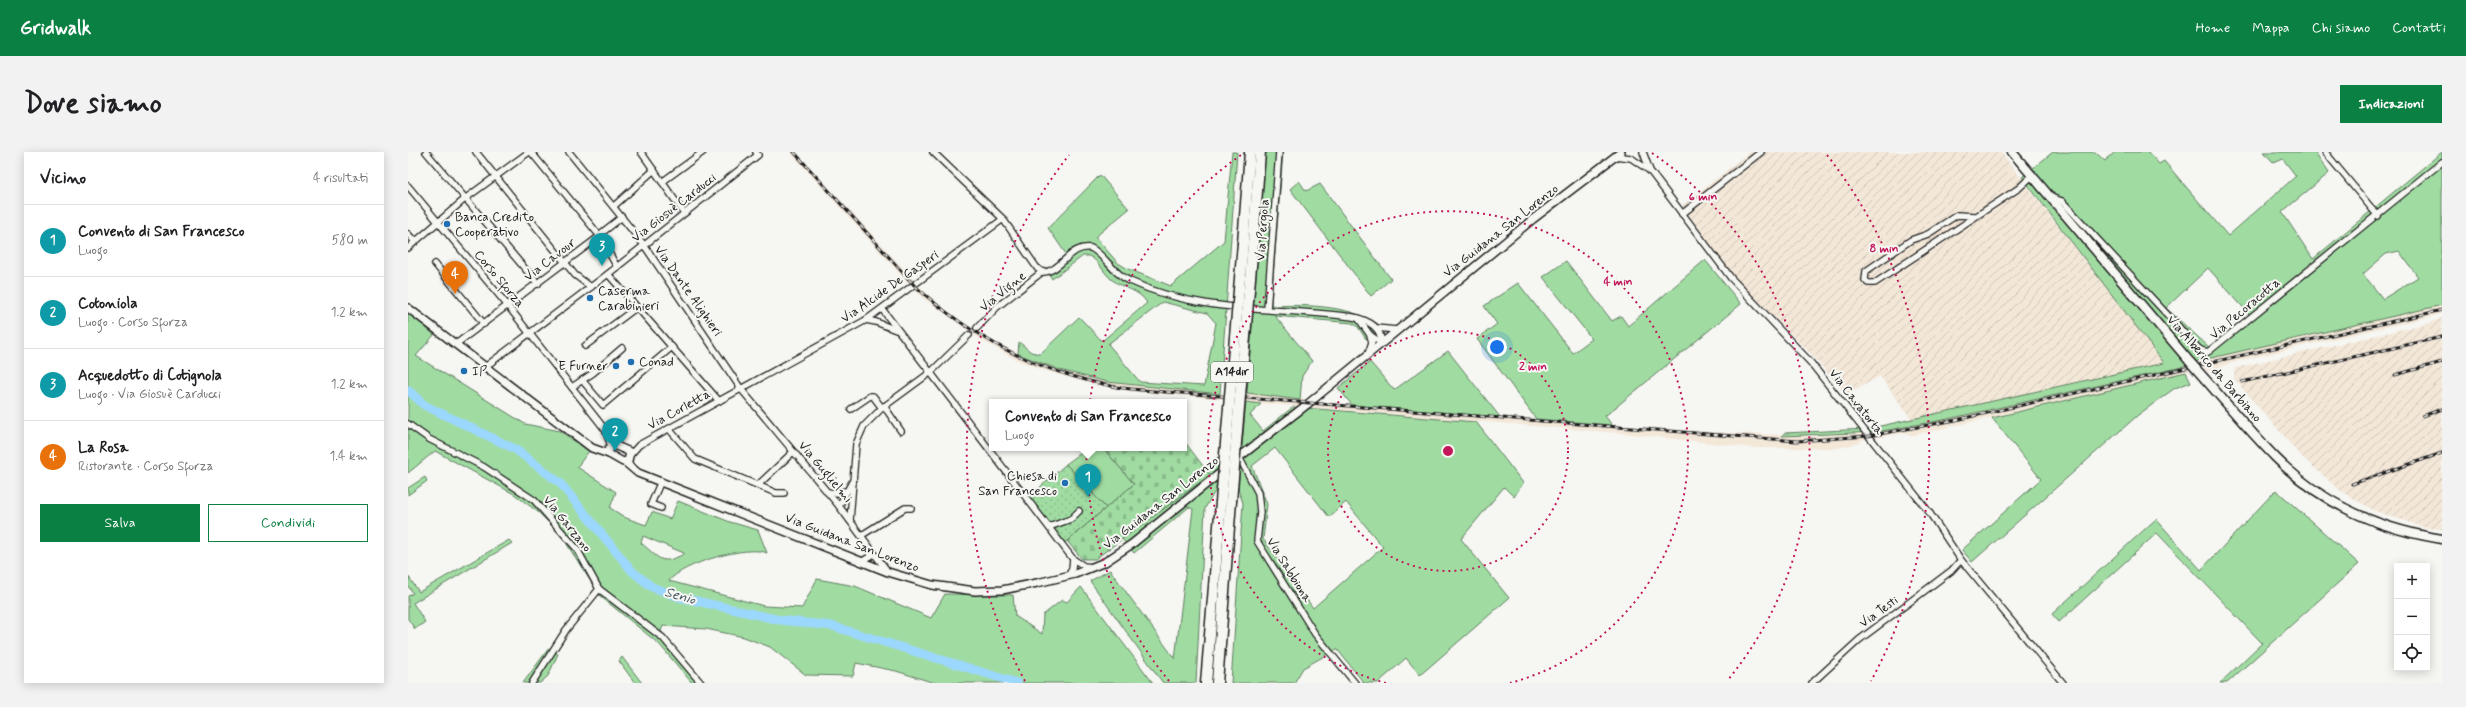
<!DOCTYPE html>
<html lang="it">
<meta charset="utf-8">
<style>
:root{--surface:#fff;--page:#f2f2f2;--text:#202124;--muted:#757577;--line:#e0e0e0;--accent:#0b8043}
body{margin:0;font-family:Mynerve,sans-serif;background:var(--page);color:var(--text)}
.controls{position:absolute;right:12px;bottom:12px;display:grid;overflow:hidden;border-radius:0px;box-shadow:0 2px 10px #0003}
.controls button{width:36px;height:36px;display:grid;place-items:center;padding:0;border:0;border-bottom:1px solid var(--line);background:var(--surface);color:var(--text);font:20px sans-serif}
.you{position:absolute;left:1089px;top:195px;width:14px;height:14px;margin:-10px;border:3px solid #fff;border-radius:50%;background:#1a73e8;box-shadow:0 0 0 6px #1a73e833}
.badge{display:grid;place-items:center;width:26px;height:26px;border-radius:50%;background:var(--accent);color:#fff;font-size:13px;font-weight:700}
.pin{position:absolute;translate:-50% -33px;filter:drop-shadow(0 1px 2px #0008)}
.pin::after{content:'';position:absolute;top:21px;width:14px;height:12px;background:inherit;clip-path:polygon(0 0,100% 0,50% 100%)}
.popup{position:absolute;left:581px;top:247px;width:198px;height:52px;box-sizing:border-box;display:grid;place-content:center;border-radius:0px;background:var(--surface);filter:drop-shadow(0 1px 3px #0005);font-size:13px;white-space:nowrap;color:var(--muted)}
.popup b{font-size:15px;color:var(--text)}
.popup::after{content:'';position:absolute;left:50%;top:100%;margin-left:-8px;border:8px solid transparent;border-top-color:var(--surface)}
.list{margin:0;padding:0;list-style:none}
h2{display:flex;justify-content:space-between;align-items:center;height:52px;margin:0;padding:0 16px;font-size:17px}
h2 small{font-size:13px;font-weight:400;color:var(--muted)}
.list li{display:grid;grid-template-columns:26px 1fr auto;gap:12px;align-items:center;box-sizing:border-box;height:72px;padding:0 16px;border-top:1px solid var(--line)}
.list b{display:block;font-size:15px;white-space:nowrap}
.list p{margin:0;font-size:13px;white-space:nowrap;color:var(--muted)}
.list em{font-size:13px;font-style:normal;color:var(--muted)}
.actions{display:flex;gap:8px;padding:12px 16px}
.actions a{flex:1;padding:9px 0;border:1px solid var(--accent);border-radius:0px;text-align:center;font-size:14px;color:var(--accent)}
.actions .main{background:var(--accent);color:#fff}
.icon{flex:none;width:22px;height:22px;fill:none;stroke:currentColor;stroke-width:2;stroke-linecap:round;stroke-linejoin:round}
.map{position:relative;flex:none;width:2034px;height:531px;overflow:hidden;border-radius:0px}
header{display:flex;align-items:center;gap:24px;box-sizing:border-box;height:56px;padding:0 20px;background:var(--accent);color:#fff}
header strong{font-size:19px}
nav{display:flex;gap:22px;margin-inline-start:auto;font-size:14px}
.intro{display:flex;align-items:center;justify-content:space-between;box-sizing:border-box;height:96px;padding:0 24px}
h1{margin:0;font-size:28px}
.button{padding:10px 18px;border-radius:0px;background:var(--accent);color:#fff;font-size:14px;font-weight:700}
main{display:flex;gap:24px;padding:0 24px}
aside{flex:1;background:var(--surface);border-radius:0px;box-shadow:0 2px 10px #0003}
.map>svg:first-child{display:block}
.built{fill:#f3e7d8}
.industrial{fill:url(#industrial-furrows)}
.grass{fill:#a0dca2;stroke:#5e7c5f;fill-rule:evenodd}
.cemetery{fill:url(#cemetery-stones);stroke:#5e7c5f}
.garden{fill:url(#garden-dots);stroke:#5e7c5f}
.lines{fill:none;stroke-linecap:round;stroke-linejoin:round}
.river{stroke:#9cd7fd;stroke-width:9}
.minor-casing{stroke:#1c1c1c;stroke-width:8}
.tertiary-casing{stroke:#1c1c1c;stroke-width:10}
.secondary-casing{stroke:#1c1c1c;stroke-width:11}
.motorway-casing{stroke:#1c1c1c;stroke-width:13}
.minor{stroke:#f6f6f2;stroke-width:5.5}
.tertiary{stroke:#f6f6f2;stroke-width:7}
.secondary{stroke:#f6f6f2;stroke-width:8}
.motorway{stroke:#f6f6f2;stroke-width:10}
.rail-casing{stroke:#1c1c1c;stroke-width:3}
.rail{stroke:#f6f6f2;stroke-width:1.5;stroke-dasharray:4.5;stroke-linecap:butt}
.secondary-bridge-casing{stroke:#1c1c1c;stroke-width:11;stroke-linecap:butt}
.motorway-bridge-casing{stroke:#1c1c1c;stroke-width:13;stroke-linecap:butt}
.secondary-bridge{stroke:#f6f6f2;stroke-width:8}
.motorway-bridge{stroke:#f6f6f2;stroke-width:10}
.ring{fill:none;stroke:#c2185b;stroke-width:2;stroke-dasharray:2 4}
.poi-dot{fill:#1f6fb2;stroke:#f6f6f2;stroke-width:1.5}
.labels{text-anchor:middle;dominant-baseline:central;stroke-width:4;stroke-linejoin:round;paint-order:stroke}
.shield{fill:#f6f6f2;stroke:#5d5d5c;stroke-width:1}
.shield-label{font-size:12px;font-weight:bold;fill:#1c1c1c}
.street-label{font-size:13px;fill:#1c1c1c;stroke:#f6f6f2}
.poi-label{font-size:13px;fill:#1c1c1c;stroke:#f6f6f2;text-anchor:start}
.water-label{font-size:14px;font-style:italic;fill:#425460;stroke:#f6f6f2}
.centre{fill:#c2185b;stroke:#f6f6f2;stroke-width:2}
.ring-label{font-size:12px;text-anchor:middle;font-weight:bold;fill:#c2185b;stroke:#f6f6f2;stroke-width:4;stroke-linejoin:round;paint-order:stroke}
</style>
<header>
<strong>Gridwalk</strong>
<nav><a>Home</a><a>Mappa</a><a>Chi siamo</a><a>Contatti</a></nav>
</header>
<div class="intro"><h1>Dove siamo</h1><a class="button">Indicazioni</a></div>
<main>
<aside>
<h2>Vicino<small>4 risultati</small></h2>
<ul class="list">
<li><span class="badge" style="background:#0f9aa8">1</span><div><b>Convento di San Francesco</b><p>Luogo</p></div><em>580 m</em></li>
<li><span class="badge" style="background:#0f9aa8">2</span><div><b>Cotoniola</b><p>Luogo · Corso Sforza</p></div><em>1.2 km</em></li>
<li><span class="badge" style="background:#0f9aa8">3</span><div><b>Acquedotto di Cotignola</b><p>Luogo · Via Giosuè Carducci</p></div><em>1.2 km</em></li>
<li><span class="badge" style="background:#e8710a">4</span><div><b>La Rosa</b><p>Ristorante · Corso Sforza</p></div><em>1.4 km</em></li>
</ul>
<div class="actions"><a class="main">Salva</a><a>Condividi</a></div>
</aside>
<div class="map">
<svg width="2034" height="531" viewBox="0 0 2034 531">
<defs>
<pattern id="industrial-furrows" width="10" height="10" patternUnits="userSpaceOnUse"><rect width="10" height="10" fill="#f3e7d8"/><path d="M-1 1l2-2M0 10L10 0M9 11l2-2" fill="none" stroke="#d0c6b9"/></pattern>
<pattern id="cemetery-stones" width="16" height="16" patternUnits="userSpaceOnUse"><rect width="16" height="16" fill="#a0dca2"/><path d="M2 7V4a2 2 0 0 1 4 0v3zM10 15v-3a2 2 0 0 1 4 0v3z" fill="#89bc8b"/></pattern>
<pattern id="garden-dots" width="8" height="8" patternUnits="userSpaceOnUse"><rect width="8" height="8" fill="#a0dca2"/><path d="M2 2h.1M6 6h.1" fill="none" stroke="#89bc8b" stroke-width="1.8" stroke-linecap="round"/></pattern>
</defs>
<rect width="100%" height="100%" fill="#f6f6f2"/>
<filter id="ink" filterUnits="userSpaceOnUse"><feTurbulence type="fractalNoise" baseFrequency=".025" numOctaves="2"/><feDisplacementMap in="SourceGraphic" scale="8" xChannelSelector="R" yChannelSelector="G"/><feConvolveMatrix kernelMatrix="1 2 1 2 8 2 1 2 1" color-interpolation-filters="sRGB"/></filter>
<g filter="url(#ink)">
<g class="built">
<polygon points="382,0 388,0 507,129 502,133"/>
<polygon points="511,134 535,156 560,175 585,189 626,208 699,230 817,243 816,247 721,239 684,232 638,219 609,208 575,189 514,145 507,138"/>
<polygon points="2034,153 2034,162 1834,208 1799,219 1790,209"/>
<polygon points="1779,212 1784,218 1707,237 1502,284 1498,281 1453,288 1452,291 1429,296 1346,296 1223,282 838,250 839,241 930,252 1204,273 1297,280 1404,284 1468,280 1535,268 1770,216"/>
</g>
<g class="industrial">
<polygon points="1342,0 1593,0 1757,211 1504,268 1472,224 1439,243 1404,203 1328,127 1274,54"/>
<polygon points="2034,166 2034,377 2018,376 1967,359 1933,339 1895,306 1826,227 1827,216 2022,171"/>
</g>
<g class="grass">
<path d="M824 0H829L812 242 699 230 652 218 610 202 611 190 623 200 632 202 671 165 694 189 739 151C731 137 715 137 703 127 695 120 690 108 681 104H675L644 127 639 119 658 102 640 76 692 23 721 57 687 85 710 111 720 117 763 134 816 89ZM755 150 799 161 808 171 796 234 732 230 700 192Z"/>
<path d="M857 0H875L863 152 866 154C899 152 948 154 974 175L958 187 950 175 944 171 867 164 904 209 894 224 892 248 839 241Z"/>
<path d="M1645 0H1687L1697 9 1707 0H1740L1751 12 1756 9 1820 84 1888 24 1875 7 1866 11 1856 0H1907L1921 21 1874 60 1905 107 2034 0V153L1790 209 1770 216 1535 268 1468 280 1374 284 1376 281 1459 277 1756 211 1614 25ZM1991 99 2010 125 1975 147 1955 122 1978 102ZM1800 116 1841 162 1802 196 1758 156Z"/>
<polygon points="891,29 898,39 912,32 983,127 963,144 882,37"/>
<polygon points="1297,108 1333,152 1197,264 1204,273 1128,267 1069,187 1089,172 1076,154 1110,131 1165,201 1184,187 1135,125 1158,109 1204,169 1213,164 1220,174"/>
<path d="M0 159 26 183 8 204 117 272 152 279 181 299 169 315 208 340 202 356 218 366 238 373 244 360 262 367 270 349 322 370 350 378 359 401C340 392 273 412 261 429L356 454 394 456 409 427 447 434 523 466 537 442 605 443 607 464 634 482 635 463 654 448 659 450 673 435 745 531H527L488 519 448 511 445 524 398 523 362 495 336 485 298 477 255 474 253 479 297 531H284L251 492 192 444 153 383 130 360 106 342 27 299 0 321ZM235 384 276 401V402C252 414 253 407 233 391Z"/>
<polygon points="1040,199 1092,265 944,253 930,236 962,210 986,238"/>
<polygon points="1778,220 1783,230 1767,236 1730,263 1564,410 1554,398 1633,327 1584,266"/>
<path d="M838 250 853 252 842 263 855 279 885 255 1068 270 1115 331 1106 345 1096 335 1053 387 1101 446 1012 523 998 506 970 531H956L929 497 895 516 886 531H823L835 351 830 337ZM867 296 921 365 938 350 975 395 905 456 855 387 859 352 844 314Z"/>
<polygon points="680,296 695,296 726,332 698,356 658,312"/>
<polygon points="810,305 809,336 797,356 788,531 755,531 682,429 702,418 767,507 785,357 781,355 726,401 714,387 802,323 797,316"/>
<polygon points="17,325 19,329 0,343 0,336"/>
<polygon points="1868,338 1951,412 1819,531 1812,531 1854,491 1749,381 1651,470 1644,462 1748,367 1793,418"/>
<polygon points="101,388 104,391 5,451 17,470 7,477 0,467 0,444 5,441 0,434 0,424 11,440"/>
<polygon points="141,496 150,502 140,524 132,531 115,531"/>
<polygon points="214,505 234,531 227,531 211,509"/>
</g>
<polygon class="cemetery" points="776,289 802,323 687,407 674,407 659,389 726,332 695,296 776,296"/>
<polygon class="garden" points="658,312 698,356 654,393 618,343 630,337"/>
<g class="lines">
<polyline class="river" points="0,238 16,253 107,297 152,331 224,419 244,435 271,445 372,468 424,474 609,531"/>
<defs>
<g id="minor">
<polyline points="18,0 130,132"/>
<polyline points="68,0 167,123 183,135"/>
<polyline points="123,0 191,83 209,115"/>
<polyline points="161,0 236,93 333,237 431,354 480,420"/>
<polyline points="233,0 276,61"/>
<polyline points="525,0 595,67 629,116 634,120"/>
<polyline points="1235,0 1242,19"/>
<polyline points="1917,0 1970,64"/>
<polyline points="1207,4 1223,6 1242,19 1323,126 1403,211 1521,360 1553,408 1655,531"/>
<polyline points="254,30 295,0"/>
<polyline points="0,34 100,154 210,294"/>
<polyline points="1642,45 1654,49 1792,198 1800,200 2034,10"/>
<polyline points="206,54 246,18"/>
<polyline points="1274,62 1353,0"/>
<polyline points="1568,64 1549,63 1520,82 1503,88 1458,119 1457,128 1460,131 1467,131 1611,36 1625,23"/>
<polyline points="0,82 7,90"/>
<polyline points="191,83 214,65"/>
<polyline points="0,96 58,46 121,0"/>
<polyline points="27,112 76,172"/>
<path d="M634 120C653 121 662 92 683 96 698 104 704 121 722 129 792 162 870 155 945 165 959 168 974 175 973 191"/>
<polyline points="200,122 311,249"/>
<polyline points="474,157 665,407 676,414 685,415"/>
<polyline points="859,157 871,0"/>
<polyline points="950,166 962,183 973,191"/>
<polyline points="458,168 468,170 488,178"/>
<polyline points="569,176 589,155 634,120"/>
<polyline points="968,176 989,178"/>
<polyline points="48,192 192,84"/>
<polyline points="177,194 229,155"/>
<polyline points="960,202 964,190 962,183"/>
<polyline points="77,215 200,122 350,3 348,0"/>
<polyline points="174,228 195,253 264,195"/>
<polyline points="164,235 185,221 214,196"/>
<polyline points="476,254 493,279"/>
<polyline points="443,257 462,244 465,244 474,256"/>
<polyline points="0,272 21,287 76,315 126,348 169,397 191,437 255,486 293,531"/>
<polyline points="261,277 287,307 368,341 376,341"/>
<polyline points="198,280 203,294"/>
<polyline points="223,302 231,293 458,168 595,67"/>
<polyline points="831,305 850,341 852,360 849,389 907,482 947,531"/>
<polyline points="253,329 243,352 253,356"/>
<polyline points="350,333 385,300"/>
<polyline points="419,340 429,341 438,339"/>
<polyline points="431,354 444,330"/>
<polyline points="442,368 448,292 456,274 474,256 523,220 561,183"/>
<polyline points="641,375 663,367 671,359"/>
<polyline points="454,383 497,356 503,356"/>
<polyline points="453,410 463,404 461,396"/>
<polyline points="660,424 664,417 665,407"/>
<polyline points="124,531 158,478 191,437"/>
<polyline points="1404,531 1451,488 1543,419 1553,408"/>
</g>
<g id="tertiary">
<polyline points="0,156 184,296 201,302"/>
<polygon points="206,293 222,300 220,309 215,310 201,302 201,296"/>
<polyline points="217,310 230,321 480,420 524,433 567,439 594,438 629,431 667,422 697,410 724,392 817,317"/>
<polyline points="825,310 901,251 1125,67 1213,0"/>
</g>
<g id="secondary">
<polyline points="1604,0 1782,210"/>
<path d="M1797 227C1820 253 1843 281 1868 306 1913 351 1971 377 2034 387"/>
</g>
<g id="motorway">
<polyline points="835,91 842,0"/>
<polyline points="845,91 852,0"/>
<polyline points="798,531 813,350"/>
<polyline points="809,531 823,349"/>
</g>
</defs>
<use href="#minor" class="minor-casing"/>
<use href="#tertiary" class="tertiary-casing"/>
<use href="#secondary" class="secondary-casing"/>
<use href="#motorway" class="motorway-casing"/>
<use href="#minor" class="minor"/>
<use href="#tertiary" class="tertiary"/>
<use href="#secondary" class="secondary"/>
<use href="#motorway" class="motorway"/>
<defs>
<g id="rail">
<path d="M386 0 506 133C565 187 630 220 708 235 734 239 761 240 787 242L1389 289 1460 284 1548 268 2034 158"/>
<polyline points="1987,223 2034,210"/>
<polyline points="1834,230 2034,185"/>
<polyline points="2015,264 2034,257"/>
<polyline points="1944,332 2034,301"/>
</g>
</defs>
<use href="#rail" class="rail-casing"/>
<use href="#rail" class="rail"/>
<defs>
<polyline id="secondary-bridge" points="1782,210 1797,227"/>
<g id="motorway-bridge">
<polyline points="823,349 845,91"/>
<polyline points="813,350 835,91"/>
</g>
</defs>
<use href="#secondary-bridge" class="secondary-bridge-casing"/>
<use href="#motorway-bridge" class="motorway-bridge-casing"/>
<use href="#secondary-bridge" class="secondary-bridge"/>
<use href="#motorway-bridge" class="motorway-bridge"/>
</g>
</g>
<g class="ring">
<circle cx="1040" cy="299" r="120"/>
<path d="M978 531A240 240 0 1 1 1102 531"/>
<path d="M761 529A361 361 0 0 1 836 1M1244 1A361 361 0 0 1 1319 529"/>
<path d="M617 529A481 481 0 0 1 661 3M1419 3A481 481 0 0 1 1463 529"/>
</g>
<g class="poi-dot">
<circle cx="39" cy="72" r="4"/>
<circle cx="182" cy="146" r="4"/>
<circle cx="223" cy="210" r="4"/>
<circle cx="208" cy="214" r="4"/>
<circle cx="56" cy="219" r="4"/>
<circle cx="657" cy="331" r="4"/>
</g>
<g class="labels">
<rect class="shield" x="803" y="210" width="42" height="20" rx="3"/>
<g class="shield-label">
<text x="824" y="220">A14dir</text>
</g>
<g class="street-label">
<text transform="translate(266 56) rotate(-38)">Via Giosuè Carducci</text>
<text transform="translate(855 78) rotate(-86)">Via Pergola</text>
<text transform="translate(1093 79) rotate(-38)">Via Guidana San Lorenzo</text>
<text transform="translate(142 108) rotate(-38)">Via Cavour</text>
<text transform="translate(91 127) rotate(50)">Corso Sforza</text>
<text transform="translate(482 135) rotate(-35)">Via Alcide De Gasperi</text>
<text transform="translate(280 139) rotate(55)">Via Dante Alighieri</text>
<text transform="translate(595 140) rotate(-39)">Via Vigne</text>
<text transform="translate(1837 157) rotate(-40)">Via Pecoracotta</text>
<text transform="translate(1806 217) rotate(49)">Via Alberico da Barbiano</text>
<text transform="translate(1448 250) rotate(52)">Via Cavatorta</text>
<text transform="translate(271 258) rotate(-29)">Via Corletta</text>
<text transform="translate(417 320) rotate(50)">Via Guglielmi</text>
<text transform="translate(753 351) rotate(-38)">Via Guidana San Lorenzo</text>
<text transform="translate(159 372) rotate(51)">Via Garzano</text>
<text transform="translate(444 391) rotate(21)">Via Guidana San Lorenzo</text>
<text transform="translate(881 418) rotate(58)">Via Sabbiona</text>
<text transform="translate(1471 460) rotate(-36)">Via Testi</text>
</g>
<g class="poi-label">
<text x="47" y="65">Banca Credito<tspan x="47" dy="15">Cooperativo</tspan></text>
<text x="190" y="139">Caserma<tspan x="190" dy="15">Carabinieri</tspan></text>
<text x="231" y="210">Conad</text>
<text x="200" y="214" text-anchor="end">E Furner</text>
<text x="64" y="219">IP</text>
<text x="649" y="324" text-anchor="end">Chiesa di<tspan x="649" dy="15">San Francesco</tspan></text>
</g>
<g class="water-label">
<text transform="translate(272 444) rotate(16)">Senio</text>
</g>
</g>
<circle cx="1040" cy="299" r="6" class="centre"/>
<g class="ring-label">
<text x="1295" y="48">6 min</text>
<text x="1476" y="100">8 min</text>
<text x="1210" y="133">4 min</text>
<text x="1125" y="218">2 min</text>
</g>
</svg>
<div class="controls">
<button>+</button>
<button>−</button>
<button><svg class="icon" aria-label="locate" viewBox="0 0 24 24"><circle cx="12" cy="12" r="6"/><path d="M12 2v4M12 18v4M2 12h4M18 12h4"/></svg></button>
</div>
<div class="you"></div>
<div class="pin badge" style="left:680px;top:345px;background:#0f9aa8">1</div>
<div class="popup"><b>Convento di San Francesco</b>Luogo</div>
<div class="pin badge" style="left:207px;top:299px;background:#0f9aa8">2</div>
<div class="pin badge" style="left:194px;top:114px;background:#0f9aa8">3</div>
<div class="pin badge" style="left:47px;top:142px;background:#e8710a">4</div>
</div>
</main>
